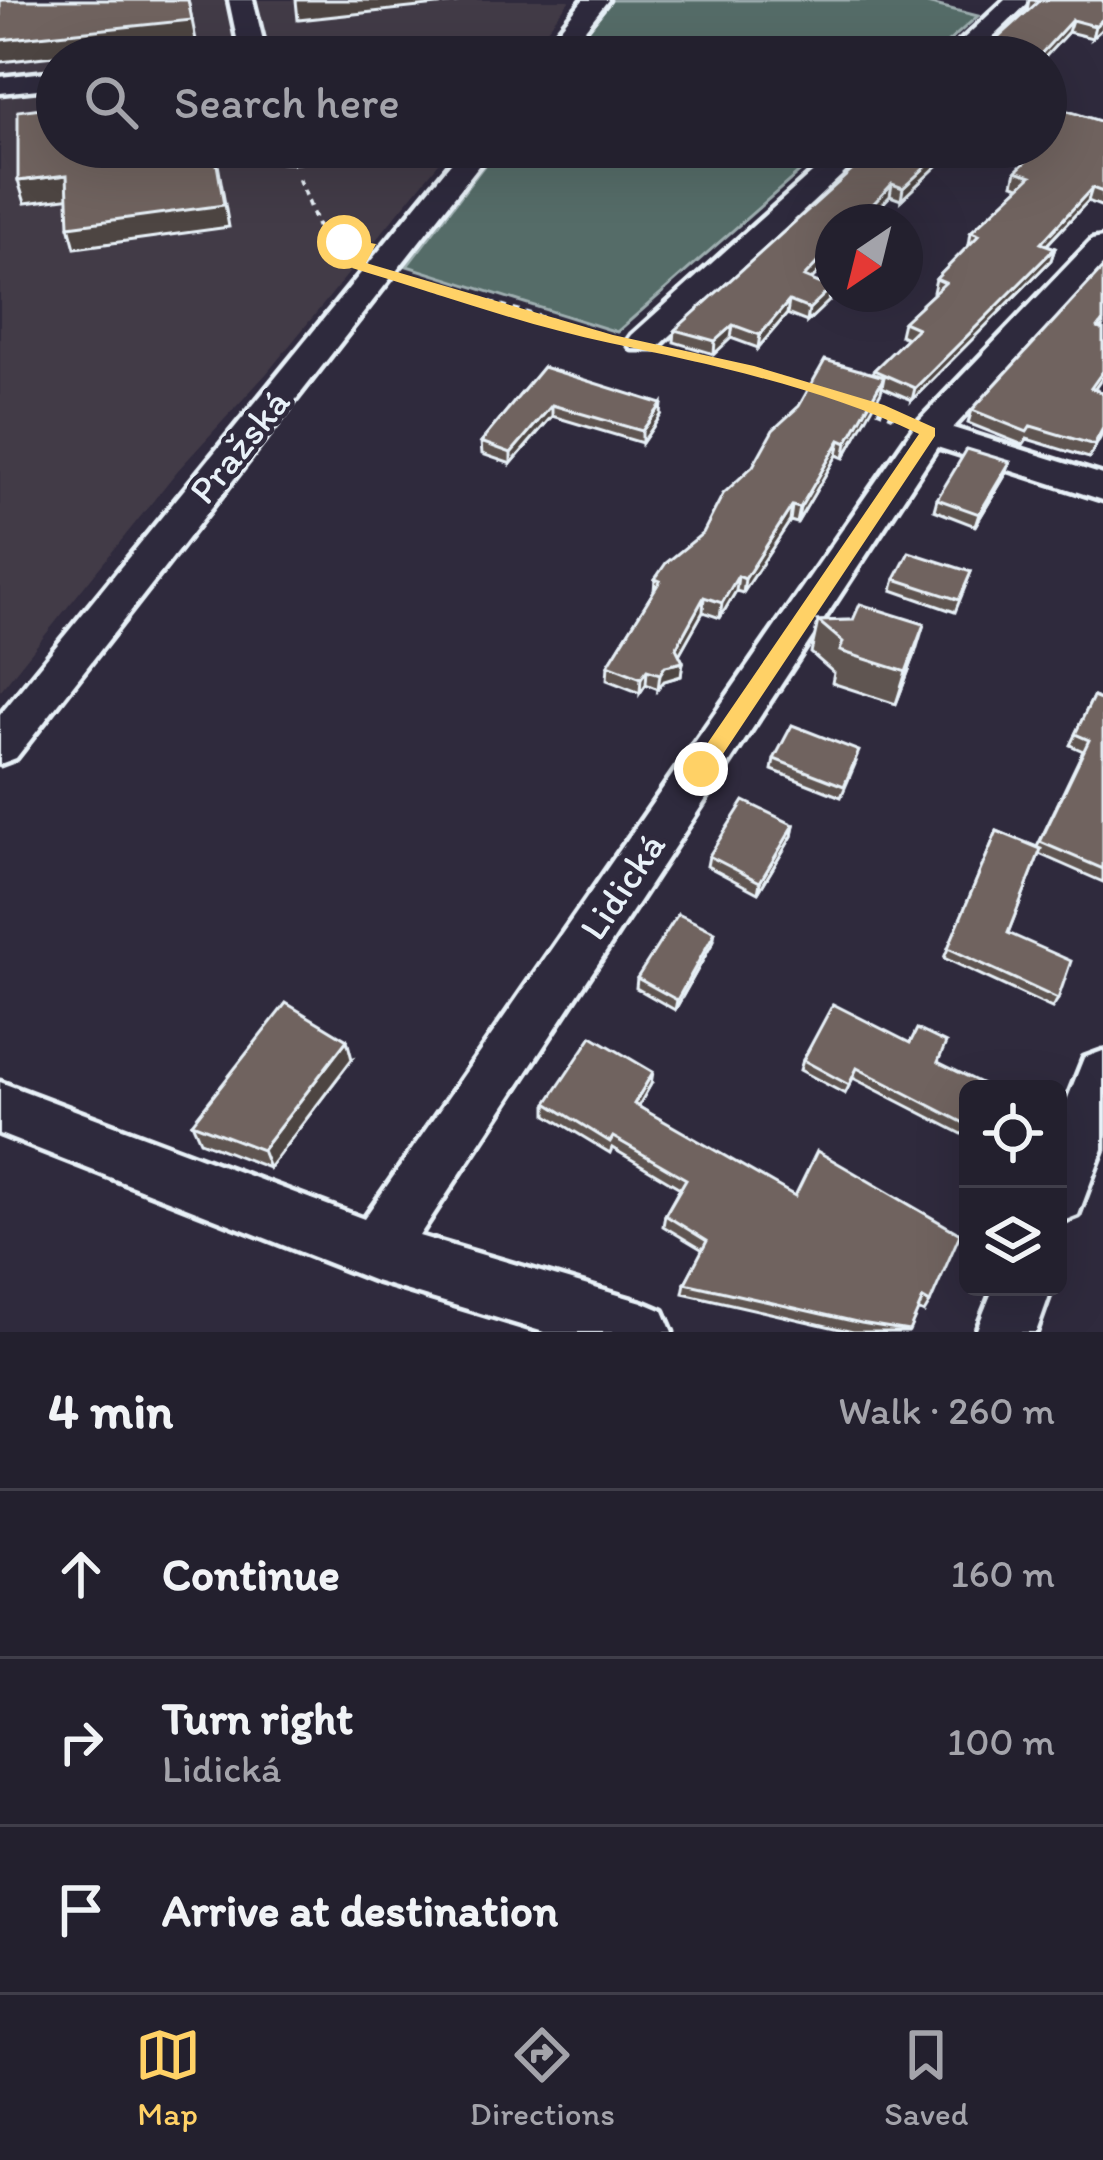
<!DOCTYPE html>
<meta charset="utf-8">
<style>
:root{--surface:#23202e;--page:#2b2836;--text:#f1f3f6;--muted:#a3a3aa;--line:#403e4a;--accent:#ffd166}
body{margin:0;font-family:Itim,sans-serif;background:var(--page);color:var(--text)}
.controls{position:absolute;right:36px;bottom:36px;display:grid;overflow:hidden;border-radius:18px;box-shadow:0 12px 48px #0002}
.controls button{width:108px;height:108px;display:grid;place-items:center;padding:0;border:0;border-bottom:3px solid var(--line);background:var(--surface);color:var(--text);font:60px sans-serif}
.compass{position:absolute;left:815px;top:204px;width:108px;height:108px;border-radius:50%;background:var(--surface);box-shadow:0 12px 48px #0002;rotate:215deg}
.stop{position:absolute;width:36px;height:36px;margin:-27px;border:9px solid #ffd166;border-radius:50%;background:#fff}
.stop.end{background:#ffd166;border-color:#fff;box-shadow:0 3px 12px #0008}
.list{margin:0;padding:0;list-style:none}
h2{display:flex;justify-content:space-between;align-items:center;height:156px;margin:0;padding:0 48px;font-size:51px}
h2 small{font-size:39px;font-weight:400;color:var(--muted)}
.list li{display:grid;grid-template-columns:78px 1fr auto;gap:36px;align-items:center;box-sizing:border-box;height:168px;padding:0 48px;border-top:3px solid var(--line)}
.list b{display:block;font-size:45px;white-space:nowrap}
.list p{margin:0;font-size:39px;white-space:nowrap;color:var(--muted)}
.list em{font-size:39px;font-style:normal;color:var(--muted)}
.icon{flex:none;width:66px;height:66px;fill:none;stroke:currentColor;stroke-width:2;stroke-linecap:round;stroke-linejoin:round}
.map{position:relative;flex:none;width:1103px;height:1332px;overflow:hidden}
.search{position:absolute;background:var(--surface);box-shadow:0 12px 48px #0002;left:36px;right:36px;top:36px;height:132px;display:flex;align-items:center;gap:30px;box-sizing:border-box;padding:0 42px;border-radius:66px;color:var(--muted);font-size:45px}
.sheet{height:660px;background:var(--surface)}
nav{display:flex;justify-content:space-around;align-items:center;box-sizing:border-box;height:168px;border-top:3px solid var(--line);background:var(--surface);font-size:33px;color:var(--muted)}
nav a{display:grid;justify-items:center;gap:6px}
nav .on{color:var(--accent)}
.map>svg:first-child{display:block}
.built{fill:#423b47}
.green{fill:#556c67;stroke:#9eaeb0;stroke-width:3}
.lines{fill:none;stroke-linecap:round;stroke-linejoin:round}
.minor-casing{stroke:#e8f1f8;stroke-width:9}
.path{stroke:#e8f1f8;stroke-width:4.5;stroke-dasharray:6 6;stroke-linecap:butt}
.minor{fill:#2f2a3d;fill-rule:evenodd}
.wall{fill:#5f5551;stroke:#e8f1f8;stroke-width:3}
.shaded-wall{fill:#4e4542;stroke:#e8f1f8;stroke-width:3}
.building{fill:#6f635e;stroke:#e8f1f8;stroke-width:3}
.route{fill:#ffd166}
.labels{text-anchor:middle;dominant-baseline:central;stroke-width:9;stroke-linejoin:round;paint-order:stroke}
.street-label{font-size:39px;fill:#e8f1f8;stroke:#2f2a3d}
</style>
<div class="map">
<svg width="1103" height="1332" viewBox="0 0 1103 1332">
<rect width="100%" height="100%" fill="#2f2a3d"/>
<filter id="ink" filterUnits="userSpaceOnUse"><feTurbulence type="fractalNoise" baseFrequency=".00833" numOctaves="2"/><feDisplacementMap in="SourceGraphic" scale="24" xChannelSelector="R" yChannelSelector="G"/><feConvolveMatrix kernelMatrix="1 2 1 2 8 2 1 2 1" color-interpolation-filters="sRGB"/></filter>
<g filter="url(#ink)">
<polygon class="built" points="0,0 570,0 525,57 57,57 57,147 452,147 267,373 178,470 0,691"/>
<g class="green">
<polygon points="610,0 915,0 978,16 931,57 567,57"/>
<polygon points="498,147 828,147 617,332 407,266"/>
</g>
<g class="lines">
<defs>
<g id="minor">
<polygon points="229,0 253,0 267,57 241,57"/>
<polygon points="583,0 608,0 563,57 537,57"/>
<polygon points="1005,0 1031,0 972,57 944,57"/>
<polygon points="57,71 57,87 0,93 0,77"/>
<path d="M254 147H336L332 153C305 160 276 168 254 147Z"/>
<polygon points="464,147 493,147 16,758 0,764 0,715"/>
<polygon points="841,147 872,147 656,349 632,349 627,342 632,335"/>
<polygon points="1103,238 1103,265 953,428 1103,475 1103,500 937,447 419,1236 642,1302 663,1311 672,1332 544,1332 375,1281 0,1134 0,1082 364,1219 916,424 1092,240"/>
<polygon points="1103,1051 1103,1149 1078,1215 1058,1223 1058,1123 1084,1058"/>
<polygon points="994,1287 1052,1287 1036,1332 976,1332"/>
</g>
</defs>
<use href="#minor" class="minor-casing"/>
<g class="path">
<polyline points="299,179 319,230 362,245"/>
<polyline points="410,278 610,338"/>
<polyline points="681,352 813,389"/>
<polyline points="866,405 898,418"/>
</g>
<use href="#minor" class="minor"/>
</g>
<g class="wall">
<polygon points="1029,0 1103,0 1092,38 1068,32 1045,57 977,57 1028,11 1027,10"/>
<polygon points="1103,122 1103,207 1088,201 1047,245 1055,248 1051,260 912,400 882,387 844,458 837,455 797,523 790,521 743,593 736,591 720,618 703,612 679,654 683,662 681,676 664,681 658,689 646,684 640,693 607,680 608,665 654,591 655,579 873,374 874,370 907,338 900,335 903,322 934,293 933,292 936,279 969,245 971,232 1020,186 1013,184 1016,171 1033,155 1005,147 1046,147"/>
<polygon points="878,147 957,147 901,200 890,196 865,222 833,222 811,280 829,301 807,322 787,314 758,348 731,338 714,354 674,342 675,330"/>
<polygon points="1103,268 1103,326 1101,329 1103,330 1103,377 1094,390 1103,393 1103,433 1089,458 1027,439 1023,445 968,423 972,410"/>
<polygon points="543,367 661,415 642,443 552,416 511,464 482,454 481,442"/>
<polygon points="1006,474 975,526 934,510 937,499"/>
<polygon points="971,572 955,612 892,590 895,579"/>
<polygon points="853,620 914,657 896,704 832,683 834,673 811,653 818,621"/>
<polygon points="1093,697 1103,701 1103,882 1039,854 1008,933 1058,999 1052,1008 944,958 997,831 1037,847 1083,751 1070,745"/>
<polygon points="774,759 856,762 841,797 772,770"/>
<polygon points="794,825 792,836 758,893 707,866 709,856"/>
<polygon points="713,942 675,1010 636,988 637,978"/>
<polygon points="352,1059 269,1168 200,1141 192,1123"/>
<polygon points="803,1060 938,1062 968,1089 968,1137 853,1078 845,1094 800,1070"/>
<polygon points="651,1084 638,1106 930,1303 924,1313 918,1310 908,1332 853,1332 683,1293 685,1283 703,1250 663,1226 665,1215 680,1188 612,1148 610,1153 547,1115 547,1103"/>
</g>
<g class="shaded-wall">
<polygon points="188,0 196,40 0,62 0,40"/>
<polygon points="296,0 457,0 457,3 298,20"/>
<polygon points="1103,19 1103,28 1092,38 1095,26"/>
<polygon points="1072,20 1068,32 1045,57 1038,57"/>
<polygon points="215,147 229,227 75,248 69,226"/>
<polygon points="947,147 957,147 901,200 903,188"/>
<polygon points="67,175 73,197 25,203 18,181"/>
<polygon points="892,184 890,196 865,222 856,222"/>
<polygon points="1092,188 1088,201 1037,255 1041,243"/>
<polygon points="833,246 833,256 802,290 804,277"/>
<polygon points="1055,248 1051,260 912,400 915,388"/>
<polygon points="831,288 829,301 807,322 809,309"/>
<polygon points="789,301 787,314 758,348 760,335"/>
<polygon points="733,325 731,338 714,354 715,341"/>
<polygon points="884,377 881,392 844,458 847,443"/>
<polygon points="662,404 661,415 642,443 642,431"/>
<polygon points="552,405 552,416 511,464 511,453"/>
<polygon points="840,440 837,455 797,523 800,508"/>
<polygon points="1010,462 1006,474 975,526 979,514"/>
<polygon points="792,506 790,521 743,593 745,579"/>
<polygon points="738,576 736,591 720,618 722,603"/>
<polygon points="704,597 703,612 675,662 676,648"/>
<polygon points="924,624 914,657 896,704 906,672"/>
<polygon points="683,662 681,676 664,681 658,689 660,674 665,666"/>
<polygon points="647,670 646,684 640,693 641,678"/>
<polygon points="794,825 792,836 758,893 760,882"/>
<polygon points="715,932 713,942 675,1010 677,1000"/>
<polygon points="347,1040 352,1059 269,1168 262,1150"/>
<polygon points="653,1072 651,1084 633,1116 634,1104"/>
</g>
<g class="building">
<polygon points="0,0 188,0 192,20 0,40"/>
<polygon points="1034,0 1103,0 1103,19 1095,26 1072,20 1038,57 977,57 1039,1"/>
<polygon points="1046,104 1103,122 1103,192 1092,188 1041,243 1055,248 915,388 874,370 917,328 903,322 945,283 936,279 979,235 971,232 1031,176 1016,171 1041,147 1046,147"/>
<polygon points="57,106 57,147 214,147 224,205 69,226 67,175 18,181 18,111"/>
<polygon points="878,147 947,147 903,188 892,184 856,222 833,222 833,246 804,277 831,288 809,309 789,301 760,335 733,325 715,341 675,330"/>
<polygon points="1103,268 1103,321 1098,328 1103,330 1103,371 1091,388 1103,393 1103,428 1094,445 1031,426 1027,432 972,410"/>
<polygon points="825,360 884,377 847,443 840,440 800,508 792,506 745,579 738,576 722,603 704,597 676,648 683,662 665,666 660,674 647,670 641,678 608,665 660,581 655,579 666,563 703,533 723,494 753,466 773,430 799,406"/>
<polygon points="543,367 662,404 642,431 552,405 511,453 481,442"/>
<polygon points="967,449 1010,462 979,514 937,499"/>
<polygon points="909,552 971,572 959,600 895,579"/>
<polygon points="860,604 924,624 906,672 840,651 843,642 818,621 853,620"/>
<polygon points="1093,697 1103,701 1103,869 1040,842 1089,740 1075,734"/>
<polygon points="792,725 859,751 844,786 774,759"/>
<polygon points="744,801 794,825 760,882 709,856"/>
<polygon points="997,831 1041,849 1008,933 1071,961 1058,999 948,948"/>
<polygon points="678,914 715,932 677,1000 637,978"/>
<polygon points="286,1003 347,1040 262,1150 192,1123"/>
<polygon points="833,1004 910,1043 917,1029 946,1043 938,1062 993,1089 968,1089 968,1125 857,1068 849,1085 803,1060"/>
<polygon points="592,1036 653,1072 634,1104 795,1196 817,1151 960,1234 930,1303 923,1299 909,1331 861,1323 685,1283 707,1241 665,1215 686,1179 613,1137 610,1142 547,1103"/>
</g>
</g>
<path class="route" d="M344 238 376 244 366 263 613 335 754 366 884 405 935 428V436L709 775H694V763L919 434C822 388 714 365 610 343 523 325 437 293 352 268L361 250 339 245Z"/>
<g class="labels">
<g class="street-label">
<text transform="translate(239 446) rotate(-51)">Pražská</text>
<text transform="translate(622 886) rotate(-56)">Lidická</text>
</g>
</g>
</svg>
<div class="controls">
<button><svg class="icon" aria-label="locate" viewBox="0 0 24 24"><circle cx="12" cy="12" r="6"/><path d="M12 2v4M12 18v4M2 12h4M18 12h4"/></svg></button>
<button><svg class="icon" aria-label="layers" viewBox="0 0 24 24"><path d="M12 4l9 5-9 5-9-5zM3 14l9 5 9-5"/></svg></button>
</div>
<svg class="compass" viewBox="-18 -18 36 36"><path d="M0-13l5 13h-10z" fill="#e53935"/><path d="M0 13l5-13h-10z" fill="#a3a3aa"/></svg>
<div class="stop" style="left:344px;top:242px"></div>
<div class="stop end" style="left:701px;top:769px"></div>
<div class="search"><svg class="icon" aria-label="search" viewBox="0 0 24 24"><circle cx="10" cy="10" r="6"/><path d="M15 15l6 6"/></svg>Search here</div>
</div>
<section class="sheet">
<h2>4 min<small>Walk · 260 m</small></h2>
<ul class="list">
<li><svg class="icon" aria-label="ahead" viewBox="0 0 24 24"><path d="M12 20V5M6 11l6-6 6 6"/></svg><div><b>Continue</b></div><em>160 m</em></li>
<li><svg class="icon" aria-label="right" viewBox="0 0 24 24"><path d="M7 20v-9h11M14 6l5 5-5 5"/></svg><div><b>Turn right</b><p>Lidická</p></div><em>100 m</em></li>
<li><svg class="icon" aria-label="arrive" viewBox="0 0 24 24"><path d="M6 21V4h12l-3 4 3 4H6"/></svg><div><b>Arrive at destination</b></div></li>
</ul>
</section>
<nav>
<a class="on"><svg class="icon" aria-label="map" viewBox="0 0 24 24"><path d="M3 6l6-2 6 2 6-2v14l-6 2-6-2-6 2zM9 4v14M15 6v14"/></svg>Map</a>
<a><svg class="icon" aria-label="directions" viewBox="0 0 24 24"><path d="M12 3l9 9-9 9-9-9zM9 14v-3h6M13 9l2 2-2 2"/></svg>Directions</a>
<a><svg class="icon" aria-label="saved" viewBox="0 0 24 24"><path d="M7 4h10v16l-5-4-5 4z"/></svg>Saved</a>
</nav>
